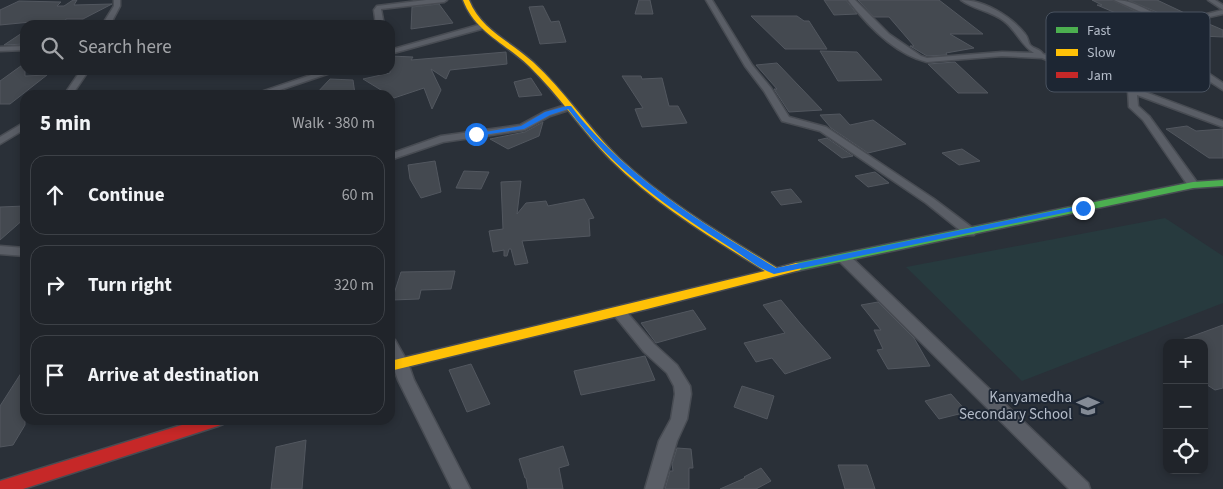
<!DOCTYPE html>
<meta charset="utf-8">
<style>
:root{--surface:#20242a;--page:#282c32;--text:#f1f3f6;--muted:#a2a4a8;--line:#3d4147}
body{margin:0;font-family:"Source Sans 3",sans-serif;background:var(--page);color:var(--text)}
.controls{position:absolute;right:15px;bottom:15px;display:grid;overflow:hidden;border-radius:10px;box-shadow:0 2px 8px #0003}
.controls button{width:45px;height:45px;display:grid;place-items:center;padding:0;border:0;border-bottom:1px solid var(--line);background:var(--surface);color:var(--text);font:25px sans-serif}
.stop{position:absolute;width:15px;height:15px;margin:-11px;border:4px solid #1a73e8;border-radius:50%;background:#fff}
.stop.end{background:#1a73e8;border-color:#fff;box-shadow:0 1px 5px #0008}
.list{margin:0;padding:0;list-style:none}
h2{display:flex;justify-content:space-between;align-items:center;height:65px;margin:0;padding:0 20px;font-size:21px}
h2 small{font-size:16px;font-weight:400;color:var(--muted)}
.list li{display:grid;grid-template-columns:32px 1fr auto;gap:15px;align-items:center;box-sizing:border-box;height:80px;margin:0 10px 10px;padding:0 10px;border:1px solid var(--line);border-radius:15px}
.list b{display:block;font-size:19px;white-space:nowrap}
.list em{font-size:16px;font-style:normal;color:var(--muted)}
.icon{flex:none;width:28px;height:28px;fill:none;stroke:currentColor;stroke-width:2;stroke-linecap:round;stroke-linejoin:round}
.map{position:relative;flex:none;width:1223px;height:489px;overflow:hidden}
.search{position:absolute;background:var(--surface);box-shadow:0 2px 8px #0003;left:20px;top:20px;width:375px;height:55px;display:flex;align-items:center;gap:12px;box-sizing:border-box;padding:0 18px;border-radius:15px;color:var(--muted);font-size:19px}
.panel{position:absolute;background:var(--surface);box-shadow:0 2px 8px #0003;left:20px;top:90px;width:375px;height:335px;border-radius:15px}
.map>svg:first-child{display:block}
.green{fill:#273a3e}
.building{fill:#444950;stroke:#52575f}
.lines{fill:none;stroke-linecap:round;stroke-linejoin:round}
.street-casing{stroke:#484c53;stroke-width:3}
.fast-casing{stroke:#484c53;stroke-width:3}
.slow-casing{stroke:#484c53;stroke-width:3}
.jam-casing{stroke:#484c53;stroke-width:3}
.street{fill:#5a5e66;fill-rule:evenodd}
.fast{fill:#4caf50;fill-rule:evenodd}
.slow{fill:#ffc107;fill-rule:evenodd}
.jam{fill:#c62828;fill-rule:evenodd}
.route{fill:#1a73e8}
.labels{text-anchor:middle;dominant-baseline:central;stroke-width:4;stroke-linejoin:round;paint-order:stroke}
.near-poi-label{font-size:15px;fill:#b4bcc9;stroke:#1d2633;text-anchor:end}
.key{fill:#1d2633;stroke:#4a5360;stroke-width:1}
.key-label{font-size:14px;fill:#b4bcc9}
</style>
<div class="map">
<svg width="1223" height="489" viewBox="0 0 1223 489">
<rect width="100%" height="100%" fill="#2a3038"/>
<polygon class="green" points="1165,218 1223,256 1223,303 1022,381 906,267"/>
<g class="building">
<polygon points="73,0 77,0 74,5 112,4 83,19 66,19 63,25 35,25 41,21 0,25 0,10 19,1 61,2 57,6 64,6"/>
<polygon points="639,0 650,0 653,14 635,14"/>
<polygon points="824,0 846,0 857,14 834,15"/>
<polygon points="858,0 939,0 983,34 950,34 974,48 946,53 947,55 927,56 910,46 914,46 889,17 874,17"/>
<polygon points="1092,0 1112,0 1152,19 1141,21 1132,16 1125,17 1097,5 1102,5"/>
<polygon points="1128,0 1157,0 1191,16 1177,17 1166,16"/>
<polygon points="439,4 453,23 411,29 412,7"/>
<polygon points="543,6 551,22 559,21 566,42 540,44 529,7"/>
<polygon points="751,16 797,16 804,21 809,21 827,49 785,49"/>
<polygon points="1202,21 1223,30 1223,37 1179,35 1173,31 1160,31 1153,28"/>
<polygon points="25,31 25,44 4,45"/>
<polygon points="820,51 857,52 882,80 838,81"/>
<polygon points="506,52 507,64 450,70 446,79 431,69 441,90 432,109 424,88 394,98 363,79 390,73 390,56 413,57 411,60"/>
<polygon points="955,62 988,93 958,93 928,64"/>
<polygon points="25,63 25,76 47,75 10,104 0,104 0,81"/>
<polygon points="777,63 822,110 789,112 774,89 777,89 756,65"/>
<polygon points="622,76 641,76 642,79 662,78 669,106 678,106 687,123 642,127 635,109 643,108"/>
<polygon points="531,78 542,95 519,97 514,82"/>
<polygon points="330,79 353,80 355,94 315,95"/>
<polygon points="840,114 850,125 873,120 906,144 868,153 831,128 820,115"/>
<polygon points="543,122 539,136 508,149 490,139 525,132"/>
<polygon points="1187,126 1196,131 1223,129 1223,158 1209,158 1166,129"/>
<polygon points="827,138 853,156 842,158 818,140"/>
<polygon points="962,149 980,161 959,165 942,153"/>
<polygon points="435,161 441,192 421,198 410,179 408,165"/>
<polygon points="464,171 489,172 481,189 456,188"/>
<polygon points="875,172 889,183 868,187 855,176"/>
<polygon points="521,181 517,214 526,203 546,201 548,206 584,199 594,218 589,219 590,236 522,241 528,263 515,265 511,249 509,249 507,256 504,256 504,250 493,252 489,231 503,229 501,182"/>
<polygon points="791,189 802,202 781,205 771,192"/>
<polygon points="25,206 25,218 0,240 0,207"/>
<polygon points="455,271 451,289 421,290 419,299 392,300 401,272"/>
<polygon points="781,300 800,323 831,358 785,374 772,358 756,362 744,343 785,333 763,305"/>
<polygon points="878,302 914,338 930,366 888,369 877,350 883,349 874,330 881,330 861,305"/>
<polygon points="693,310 706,329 656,343 641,323"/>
<polygon points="1223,325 1223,388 1215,390 1204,383 1204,343 1179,343 1179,341"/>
<polygon points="645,356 655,380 581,395 574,371"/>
<polygon points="471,364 490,404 467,412 449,370"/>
<polygon points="25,367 25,425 13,445 0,447 0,406"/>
<polygon points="742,386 774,396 767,419 734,407"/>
<polygon points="951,394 967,412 939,419 925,401"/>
<polygon points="306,440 302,489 271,489 276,447"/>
<polygon points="563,446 569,465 559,468 563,489 528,489 526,478 525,478 519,459"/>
<polygon points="677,448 691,449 693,468 689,468 689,489 665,489 670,471 673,471 672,464"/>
<polygon points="838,465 867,465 875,489 845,489"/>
<polygon points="761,468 771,481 756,489 720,489 745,478 744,477"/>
</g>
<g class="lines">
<defs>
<g id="street">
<polygon points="114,0 120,0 120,6 110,25 102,25 114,6"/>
<polygon points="426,0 447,0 444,2 381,9 384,25 376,25 374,10 377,6"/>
<polygon points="706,0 712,0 752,65 771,88 789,117 826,127 934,199 974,229 976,232 974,235 966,235 926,203 820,131 782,121 764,91 745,66"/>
<path d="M848 0H855L889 34 921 56 927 58 1002 52 1034 53C1021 45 1017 31 1004 21 991 11 973 9 961 0 984 0 1011 16 1025 34 1028 37 1028 42 1030 45 1034 49 1040 49 1043 54L1223 121V127L1137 95 1138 106 1149 116 1199 185 1193 188 1189 187 1143 120 1129 107 1128 91 1042 58 1002 56 927 62C895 54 867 25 848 0Z"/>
<path d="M1114 0C1134 0 1147 11 1165 18 1178 23 1209 13 1223 10L1208 0H1215L1223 5V14L1192 21 1145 27 1134 31 1178 53 1223 83V90L1172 57 1125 33V29L1140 23 1159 20Z"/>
<polygon points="482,24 486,26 485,28 390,54 390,50"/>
<polygon points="25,46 25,50 0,51 0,47"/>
<polygon points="81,70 89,70 72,95 64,95"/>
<polygon points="326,70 339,70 265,95 252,95"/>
<polygon points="569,104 572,105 572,109 550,116 525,130 443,142 390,160 390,154 441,136 520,125 544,112"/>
<polygon points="25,122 25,129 0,144 0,137"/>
<polygon points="0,246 25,248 25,256 0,254"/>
<polygon points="844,254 849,255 1088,483 1090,489 1069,489 839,261 838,258 839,255"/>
<polygon points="619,307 624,309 654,344 677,365 690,386 691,394 687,419 677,441 663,489 645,489 659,441 671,419 675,394 674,386 667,373 644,352 614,315 612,312 614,309"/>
<polygon points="390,339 395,340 408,363 414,380 470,489 452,489 398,380 390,358"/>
</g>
<polygon id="fast" points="1223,180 1223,186 1193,188 796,271 790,267 796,263 1193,182"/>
<path id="slow" d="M463 0H469C481 30 510 41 533 62 565 91 588 128 619 158 666 202 723 235 777 268L796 263 800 264 802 267 800 270 647 309 390 371V361L765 271C712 238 656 205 611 160 582 131 559 95 529 66 505 43 475 32 463 0Z"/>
<polygon id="jam" points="198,420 226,420 223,424 218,426 23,489 0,489 0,481"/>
</defs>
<use href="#street" class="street-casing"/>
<use href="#fast" class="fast-casing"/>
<use href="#slow" class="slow-casing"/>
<use href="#jam" class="jam-casing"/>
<use href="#street" class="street"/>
<use href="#fast" class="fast"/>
<use href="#slow" class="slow"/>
<use href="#jam" class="jam"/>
</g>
<path class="route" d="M567 106H571C625 177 701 222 776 268L1083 205 1087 208 774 274C759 269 745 257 731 248 671 210 611 168 568 109L550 115 524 129 476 136 473 134 521 126 545 112Z"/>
<defs>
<symbol id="school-bare" viewBox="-9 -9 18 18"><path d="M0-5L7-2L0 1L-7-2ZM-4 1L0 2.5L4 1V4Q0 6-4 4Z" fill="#848b96" stroke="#1d2633" stroke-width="2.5" paint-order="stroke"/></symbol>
</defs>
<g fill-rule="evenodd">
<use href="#school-bare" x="1072" y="390" width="32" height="32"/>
</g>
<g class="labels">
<g class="near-poi-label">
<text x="1072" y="397">Kanyamedha<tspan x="1072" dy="17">Secondary School</tspan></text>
</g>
</g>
<rect x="1046" y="12" width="164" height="80" rx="8" class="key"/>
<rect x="1056" y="27" width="22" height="6" fill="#4caf50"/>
<rect x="1056" y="49" width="22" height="7" fill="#ffc107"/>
<rect x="1056" y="72" width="22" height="6" fill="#c62828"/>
<g class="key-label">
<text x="1087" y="35">Fast</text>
<text x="1087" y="57">Slow</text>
<text x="1087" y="80">Jam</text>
</g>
</svg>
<div class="controls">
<button>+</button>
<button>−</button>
<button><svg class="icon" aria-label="locate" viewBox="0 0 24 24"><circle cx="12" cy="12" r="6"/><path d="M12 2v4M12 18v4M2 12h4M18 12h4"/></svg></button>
</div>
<div class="stop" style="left:476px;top:134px"></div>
<div class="stop end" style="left:1083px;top:208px"></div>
<div class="search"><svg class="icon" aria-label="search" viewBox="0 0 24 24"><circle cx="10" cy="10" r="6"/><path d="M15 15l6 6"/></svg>Search here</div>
<section class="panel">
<h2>5 min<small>Walk · 380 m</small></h2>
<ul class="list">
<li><svg class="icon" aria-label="ahead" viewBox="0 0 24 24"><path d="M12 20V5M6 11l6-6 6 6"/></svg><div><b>Continue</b></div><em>60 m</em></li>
<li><svg class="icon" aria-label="right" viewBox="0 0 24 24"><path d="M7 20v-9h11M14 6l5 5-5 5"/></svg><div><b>Turn right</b></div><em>320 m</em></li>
<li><svg class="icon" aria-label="arrive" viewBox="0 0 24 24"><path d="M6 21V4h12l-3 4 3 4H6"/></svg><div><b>Arrive at destination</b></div></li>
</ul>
</section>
</div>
